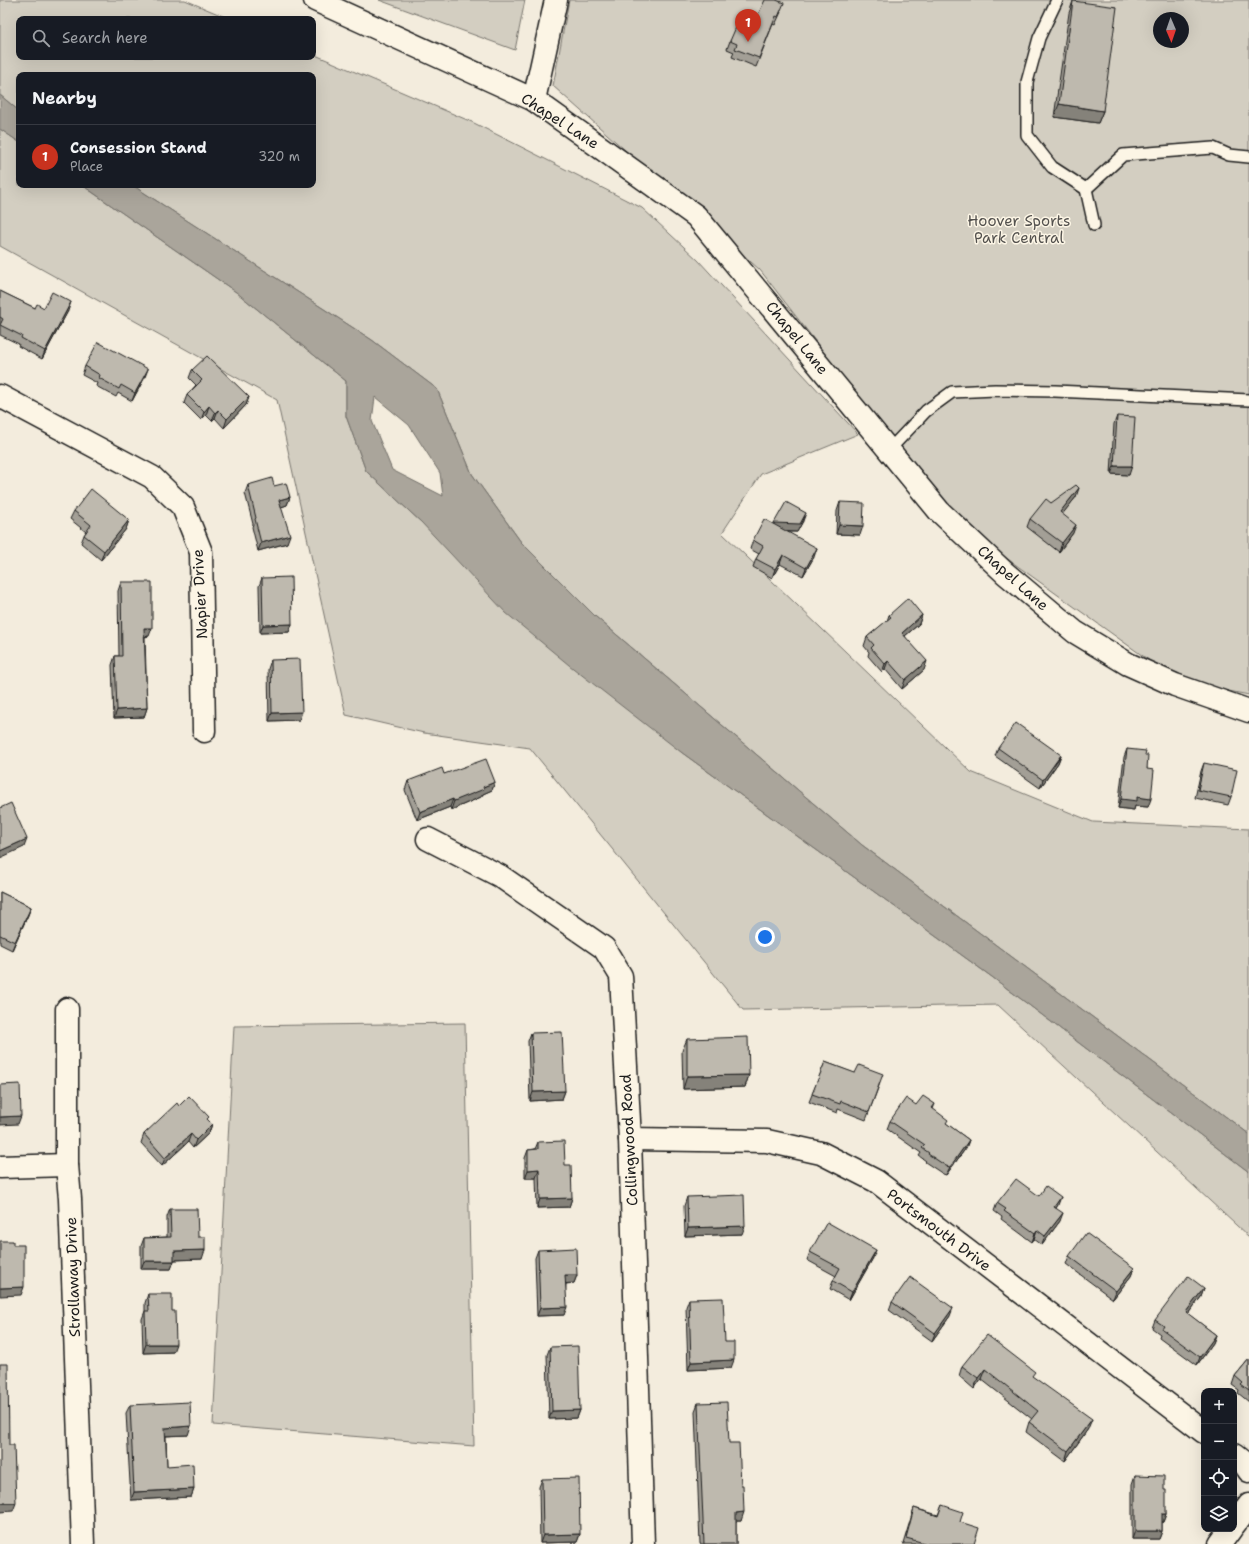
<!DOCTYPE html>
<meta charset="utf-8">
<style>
:root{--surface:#171b24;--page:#20242c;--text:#f1f3f6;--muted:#9ea1a6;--line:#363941;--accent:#c8321e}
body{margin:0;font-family:"Shantell Sans",sans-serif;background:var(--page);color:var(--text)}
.controls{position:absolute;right:12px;bottom:12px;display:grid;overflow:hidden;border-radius:8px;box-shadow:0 4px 16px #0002}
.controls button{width:36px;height:36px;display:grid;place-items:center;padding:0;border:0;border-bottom:1px solid var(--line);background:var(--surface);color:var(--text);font:20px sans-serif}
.compass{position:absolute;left:1153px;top:12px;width:36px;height:36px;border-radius:50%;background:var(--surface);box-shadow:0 4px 16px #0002;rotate:178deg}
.you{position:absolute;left:765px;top:937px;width:14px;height:14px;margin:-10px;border:3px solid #fff;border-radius:50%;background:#1a73e8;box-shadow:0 0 0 6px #1a73e833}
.badge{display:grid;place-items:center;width:26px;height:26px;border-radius:50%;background:var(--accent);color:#fff;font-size:13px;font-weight:700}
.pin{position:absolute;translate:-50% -33px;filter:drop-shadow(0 1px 2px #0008)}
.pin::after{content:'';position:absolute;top:21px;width:14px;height:12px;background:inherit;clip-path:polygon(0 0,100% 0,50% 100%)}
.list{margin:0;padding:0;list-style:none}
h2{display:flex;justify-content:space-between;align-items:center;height:52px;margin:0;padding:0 16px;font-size:17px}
h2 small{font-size:13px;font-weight:400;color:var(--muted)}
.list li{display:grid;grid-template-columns:26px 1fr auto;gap:12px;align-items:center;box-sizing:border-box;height:64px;padding:0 16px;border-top:1px solid var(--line)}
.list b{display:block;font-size:15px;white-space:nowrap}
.list p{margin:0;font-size:13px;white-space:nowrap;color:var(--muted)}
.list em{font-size:13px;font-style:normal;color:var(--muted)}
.icon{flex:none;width:22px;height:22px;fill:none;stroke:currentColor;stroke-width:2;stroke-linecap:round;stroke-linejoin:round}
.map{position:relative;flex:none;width:1249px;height:1544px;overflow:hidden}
.search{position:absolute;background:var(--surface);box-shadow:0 4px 16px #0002;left:16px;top:16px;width:300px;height:44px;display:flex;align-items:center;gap:10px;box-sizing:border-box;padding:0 14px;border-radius:8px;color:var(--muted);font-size:15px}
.panel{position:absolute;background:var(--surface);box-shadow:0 4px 16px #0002;left:16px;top:72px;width:300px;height:116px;border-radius:8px}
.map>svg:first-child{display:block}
.green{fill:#d3cec1;stroke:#78756e;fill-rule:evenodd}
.water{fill:#aaa59b;stroke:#716e68;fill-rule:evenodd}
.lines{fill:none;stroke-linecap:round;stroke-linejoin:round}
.lane-casing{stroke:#1c1c1c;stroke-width:14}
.street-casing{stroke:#1c1c1c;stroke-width:25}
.secondary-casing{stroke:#1c1c1c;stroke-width:25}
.lane{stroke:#fcf5e5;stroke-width:11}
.street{stroke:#fcf5e5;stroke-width:22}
.secondary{stroke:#fcf5e5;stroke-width:22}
.wall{fill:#a39f96;stroke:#1c1c1c}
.shaded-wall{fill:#85827a;stroke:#1c1c1c}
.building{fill:#beb9ae;stroke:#1c1c1c}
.labels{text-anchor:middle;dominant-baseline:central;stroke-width:3;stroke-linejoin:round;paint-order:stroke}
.street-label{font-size:15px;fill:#1c1c1c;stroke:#fcf5e5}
.park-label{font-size:15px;fill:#53514e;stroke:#fcf5e5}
</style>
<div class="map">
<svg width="1249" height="1544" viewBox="0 0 1249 1544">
<rect width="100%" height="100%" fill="#f3ecdd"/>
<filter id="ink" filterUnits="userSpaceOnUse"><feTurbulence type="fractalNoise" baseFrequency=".025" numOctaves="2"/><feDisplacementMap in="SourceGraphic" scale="8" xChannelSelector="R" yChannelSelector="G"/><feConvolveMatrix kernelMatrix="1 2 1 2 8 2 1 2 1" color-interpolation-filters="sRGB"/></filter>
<g filter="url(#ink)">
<g class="green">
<polygon points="0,0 185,0 230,19 19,19 19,57 313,57 313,54 472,122 642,208 698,260 858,434 761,474 722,533 971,772 1093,822 1249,829 1249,1134 862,845 596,617 521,542 472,474 437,389 372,340 132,185 313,185 313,75 19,75 19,111 0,95"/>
<polygon points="379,0 525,0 515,50"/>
<path d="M569 0H1249V695L1178 681 956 522 760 270 553 86ZM1159 18H1183V42H1159Z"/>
<polygon points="0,129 19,142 19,185 82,185 236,292 346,381 346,416 366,471 421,522 681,752 992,977 1249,1172 1249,1237 998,1005 743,1010 530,748 424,733 346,715 277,400 0,246"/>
<polygon points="465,1023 474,1446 213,1425 234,1026"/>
</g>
<g class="water">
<polygon points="0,95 19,111 19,142 0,129"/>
<path d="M82 185H132L372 340 437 389 472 474 521 542 596 617 862 845 1249 1134V1172L992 977 681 752 569 665 506 613 421 522 366 471 346 416V381L236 292ZM375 397 409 425 440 473 443 496 392 470 372 421Z"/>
</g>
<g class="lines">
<defs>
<g id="lane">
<polyline points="1057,0 1039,38 1027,82 1027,135 1052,167 1086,189 1123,155 1213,148 1229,155 1249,157"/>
<polyline points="1086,189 1094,225"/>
<polyline points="889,450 926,411 952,392 995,390 1055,391 1249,400"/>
</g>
<g id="street">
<polyline points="0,396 152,477 183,507 201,552 204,731"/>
<polyline points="428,839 500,876 604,948 621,976 630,1139 643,1544"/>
<polyline points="67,1009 67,1165 70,1199 83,1544"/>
<polyline points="630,1139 767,1141 821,1153 876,1181 1204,1432"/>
<polyline points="0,1167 67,1165"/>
<polyline points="1234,1455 1243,1462 1249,1471"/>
<polyline points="1234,1525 1249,1505"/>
<polyline points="1220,1544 1231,1529"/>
</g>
<g id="secondary">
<polyline points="315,0 534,100 696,216 939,511 1005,573 1075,632 1128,664 1175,685 1249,711"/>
<polyline points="534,100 556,0"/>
</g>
</defs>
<use href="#lane" class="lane-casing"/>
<use href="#street" class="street-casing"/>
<use href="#secondary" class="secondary-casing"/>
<use href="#lane" class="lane"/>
<use href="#street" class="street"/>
<use href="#secondary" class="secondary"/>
</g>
<g class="wall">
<polygon points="1073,1 1103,111 1098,123 1054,117 1069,13"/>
<polygon points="781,12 775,25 773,24 756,67 732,57 734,52 727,49 730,41 746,20 756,19"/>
<polygon points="0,291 35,308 44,308 68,311 42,359 18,346 19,344 0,335"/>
<polygon points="85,366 145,377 132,401 118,393 116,397 96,386 97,383 82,375"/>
<polygon points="192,370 249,397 246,405 224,428 215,418 212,421 206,415 201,420 184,403 187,395 196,385 189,378"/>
<polygon points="1117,416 1129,475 1111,474 1114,424"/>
<polygon points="248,485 290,497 287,505 281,507 287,543 258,551 252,527 253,524 245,493"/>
<polygon points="1076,497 1062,514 1073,533 1059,552 1027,527 1030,519 1051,503"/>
<polygon points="840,502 860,535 836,534 837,511"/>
<polygon points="74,511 129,520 126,529 101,560 81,543 84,535 86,532 70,519"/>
<polygon points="803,521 797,532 787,532 814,557 803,576 780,564 772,578 753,567 756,559 759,554 750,549 753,540 774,524"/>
<polygon points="262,578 292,624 289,632 260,633 259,586"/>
<polygon points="121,582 149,636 145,637 147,708 144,717 114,718 112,665 115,656 119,656 118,591"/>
<polygon points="889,615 922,615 919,624 905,636 924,670 902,689 885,669 882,672 868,656 869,652 864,646 867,637 887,621"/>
<polygon points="271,660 299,720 269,721 268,669"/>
<polygon points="998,748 1061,755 1058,763 1040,788 995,756"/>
<polygon points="1127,749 1145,755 1147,769 1148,807 1135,806 1134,810 1118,808 1124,757"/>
<polygon points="1204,763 1231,797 1228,805 1195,798 1201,771"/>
<polygon points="444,774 495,782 492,790 483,794 481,797 451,810 450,807 417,820 405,790 408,781"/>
<polygon points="0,892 31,907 28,915 12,950 0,944"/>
<polygon points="531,1033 565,1091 562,1099 530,1101 528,1041"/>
<polygon points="687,1039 749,1075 745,1087 683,1089 682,1051"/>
<polygon points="825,1062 880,1083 866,1120 838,1109 837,1113 809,1102"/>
<polygon points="935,1104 933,1109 947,1124 969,1140 966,1148 946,1175 943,1174 925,1162 926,1161 919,1156 921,1153 887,1129 890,1121 916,1105"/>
<polygon points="179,1106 208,1120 212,1124 209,1133 193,1148 188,1142 162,1166 141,1143 144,1134"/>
<polygon points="538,1142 565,1165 572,1198 569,1207 537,1208 536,1178 525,1178 525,1158 528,1150 535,1149"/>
<polygon points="1039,1196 1058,1205 1056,1208 1060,1221 1042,1245 1034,1239 1032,1242 1001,1219 1002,1217 994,1211 997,1203"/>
<polygon points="687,1197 742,1234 685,1236 684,1206"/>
<polygon points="170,1209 198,1237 202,1259 174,1260 171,1269 141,1269 141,1246 144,1238 167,1237 167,1217"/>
<polygon points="538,1250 577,1275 574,1283 566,1284 564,1315 537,1316 535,1258"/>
<polygon points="810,1252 873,1258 849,1300 830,1289 833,1281 836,1276 807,1260"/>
<polygon points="1069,1256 1134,1268 1131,1276 1113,1299 1066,1264"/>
<polygon points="1204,1288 1201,1297 1188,1314 1216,1335 1213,1343 1197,1365 1159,1337 1160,1334 1152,1328 1155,1320"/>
<polygon points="148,1294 173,1352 143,1353 142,1319 145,1311 145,1303"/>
<polygon points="689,1299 725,1342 731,1368 688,1370 686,1307"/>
<polygon points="892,1302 950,1316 932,1341 889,1310"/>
<polygon points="550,1347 580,1410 577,1418 549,1419 547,1355"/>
<polygon points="1249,1359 1249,1402 1238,1393 1239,1390 1232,1385 1235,1376"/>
<polygon points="962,1366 1033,1377 1088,1429 1065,1461 1026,1432 1029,1422 1032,1419 981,1379 974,1389 959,1376"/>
<polygon points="698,1403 729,1443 741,1521 736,1521 736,1544 700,1544 695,1411"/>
<polygon points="130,1405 188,1435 166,1436 167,1466 194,1489 191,1497 131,1500 126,1413"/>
<polygon points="1135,1475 1164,1490 1166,1514 1163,1522 1162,1522 1162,1531 1159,1539 1132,1539 1132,1484"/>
<polygon points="542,1479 580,1534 577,1542 540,1543 539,1487"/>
<polygon points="942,1505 960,1522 974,1544 903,1544 914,1508 938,1515"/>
</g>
<g class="shaded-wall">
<polygon points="1059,104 1103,111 1098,123 1054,117"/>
<polygon points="71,302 68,311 42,359 45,351"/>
<polygon points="148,369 145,377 132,401 135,393"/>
<polygon points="249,397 246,405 224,428 227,419"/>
<polygon points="209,406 206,415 201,420 204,412"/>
<polygon points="218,410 215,418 212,421 215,413"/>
<polygon points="1114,466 1132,466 1129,475 1111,474"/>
<polygon points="1079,488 1076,497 1057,521 1060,512"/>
<polygon points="290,497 287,505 276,509 279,500"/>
<polygon points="806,513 803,521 797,532 771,531 774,523"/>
<polygon points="129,520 126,529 101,560 104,551"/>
<polygon points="839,525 863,526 860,535 836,534"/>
<polygon points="1076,525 1073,533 1059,552 1062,543"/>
<polygon points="290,535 287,543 258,551 261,543"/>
<polygon points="817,548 814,557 803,576 806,568"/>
<polygon points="783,555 780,564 772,578 775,569"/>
<polygon points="922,615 919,624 899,641 902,633"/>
<polygon points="292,624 289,632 260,633 263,625"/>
<polygon points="144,628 152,628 149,636 141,637"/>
<polygon points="888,661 885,669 882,672 885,664"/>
<polygon points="927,661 924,670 902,689 905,680"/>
<polygon points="147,708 144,717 114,718 117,710"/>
<polygon points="302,712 299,720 269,721 272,713"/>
<polygon points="1061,755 1058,763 1040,788 1043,780"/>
<polygon points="495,782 492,790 483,794 481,797 451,810 454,801 483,787"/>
<polygon points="1137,797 1151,799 1148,807 1135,806 1134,810 1118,808 1121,799"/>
<polygon points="453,799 450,807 417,820 420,812"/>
<polygon points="27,839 24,847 0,858 0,851"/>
<polygon points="31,907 28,915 12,950 15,942"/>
<polygon points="749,1075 745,1087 683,1089 687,1076"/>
<polygon points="565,1091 562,1099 530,1101 533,1092"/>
<polygon points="21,1116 18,1124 0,1125 0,1117"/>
<polygon points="212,1124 209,1133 193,1148 196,1140"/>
<polygon points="191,1134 188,1142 162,1166 165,1158"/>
<polygon points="969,1140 966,1148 946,1175 950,1167"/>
<polygon points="539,1169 536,1178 525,1178 528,1170"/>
<polygon points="1061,1197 1058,1205 1051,1215 1054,1207"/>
<polygon points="572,1198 569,1207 537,1208 540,1199"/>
<polygon points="1063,1213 1060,1221 1042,1245 1045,1236"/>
<polygon points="745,1226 742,1234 685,1236 688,1228"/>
<polygon points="1037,1230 1034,1239 1032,1242 1035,1233"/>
<polygon points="205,1250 202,1259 171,1260 174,1251"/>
<polygon points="876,1250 873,1258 849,1300 852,1292"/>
<polygon points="144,1261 174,1261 171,1269 141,1269"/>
<polygon points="1134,1268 1131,1276 1113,1299 1116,1291"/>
<polygon points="565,1275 577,1275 574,1283 562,1284"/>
<polygon points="24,1287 21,1295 0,1296 0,1288"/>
<polygon points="1204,1288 1201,1297 1183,1320 1186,1312"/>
<polygon points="567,1307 564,1315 537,1316 540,1308"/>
<polygon points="953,1308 950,1316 932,1341 935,1333"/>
<polygon points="1216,1335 1213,1343 1197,1365 1200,1357"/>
<polygon points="146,1344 176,1344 173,1352 143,1353"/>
<polygon points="734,1360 731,1368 688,1370 691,1362"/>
<polygon points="985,1369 981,1379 974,1389 978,1378"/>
<polygon points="580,1410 577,1418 549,1419 552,1411"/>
<polygon points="1092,1419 1088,1429 1065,1461 1068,1451"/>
<polygon points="191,1426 188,1435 162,1436 165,1428"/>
<polygon points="194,1489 191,1497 131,1500 134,1492"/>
<polygon points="0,1503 16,1503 13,1511 0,1512"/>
<polygon points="744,1512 741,1521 733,1521 736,1513"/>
<polygon points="1162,1514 1166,1514 1163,1522 1159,1522"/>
<polygon points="1135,1531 1162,1531 1159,1539 1132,1539"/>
<polygon points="580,1534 577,1542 540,1543 543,1535"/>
</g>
<g class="building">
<polygon points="765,0 776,0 784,3 778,17 776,16 759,58 735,49 737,44 730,41 740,18 746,20 750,17 756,19"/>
<polygon points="1073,1 1117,7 1103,111 1059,104"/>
<polygon points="0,291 35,308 37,304 44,308 52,292 71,302 45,351 21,338 22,336 0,325 3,319 0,317"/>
<polygon points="98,342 148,369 135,393 121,385 119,389 99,378 100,375 85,366"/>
<polygon points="207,356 249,397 227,419 218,410 215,413 209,406 204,412 187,395 202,380 192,370"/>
<polygon points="1117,416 1135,417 1132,466 1114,466"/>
<polygon points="272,478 274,486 286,483 290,497 279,500 290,535 261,543 255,519 256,518 248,485"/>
<polygon points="1076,485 1079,488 1060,512 1076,525 1062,543 1030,519 1046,499 1051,503"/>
<polygon points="91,489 129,520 104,551 84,535 91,525 74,511"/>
<polygon points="786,502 806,513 800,524 774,523"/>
<polygon points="840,502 864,503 863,526 839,525"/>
<polygon points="764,519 817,548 806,568 783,555 775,569 756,559 763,546 753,540"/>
<polygon points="291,577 292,624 263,625 262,578"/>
<polygon points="121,582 152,582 152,628 144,628 147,708 117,710 115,656 122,656"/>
<polygon points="908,598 922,615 902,633 927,661 905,680 888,661 885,664 871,648 874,645 867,637 891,617 889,615"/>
<polygon points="300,659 302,712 272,713 271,660"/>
<polygon points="1016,723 1061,755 1043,780 998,748"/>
<polygon points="1127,749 1146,751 1145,755 1148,755 1147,769 1154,770 1151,799 1137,797 1137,801 1121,799"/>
<polygon points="486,759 495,782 483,787 484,789 454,801 453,799 420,812 408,781 442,768 444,774"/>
<polygon points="1204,763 1237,770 1231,797 1198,790"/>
<polygon points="11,803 27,839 0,851 0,808"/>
<polygon points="0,892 31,907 15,942 0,935"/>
<polygon points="562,1032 565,1091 533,1092 531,1033"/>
<polygon points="748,1037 749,1075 687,1076 687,1039"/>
<polygon points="825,1062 855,1073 859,1065 883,1074 869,1112 841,1101 840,1104 812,1094"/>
<polygon points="20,1084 21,1116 0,1117 0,1085"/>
<polygon points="189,1096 209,1117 207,1119 212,1124 196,1140 191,1134 165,1158 144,1134 177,1103 179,1106"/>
<polygon points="923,1096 935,1104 932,1108 948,1120 946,1123 969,1140 950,1167 946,1166 928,1154 929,1153 922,1148 925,1145 890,1121 906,1098 916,1105"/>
<polygon points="564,1141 565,1165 571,1165 572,1198 540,1199 539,1169 528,1170 528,1150 538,1149 538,1142"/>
<polygon points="1016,1179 1039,1196 1046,1186 1061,1197 1054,1207 1063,1213 1045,1236 1037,1230 1035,1233 1004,1211 1006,1209 997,1203"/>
<polygon points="744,1195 745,1226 688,1228 687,1197"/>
<polygon points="170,1209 197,1209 198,1237 205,1237 205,1250 174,1251 174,1261 144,1261 144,1238 171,1237"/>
<polygon points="827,1222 876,1250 852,1292 833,1281 840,1268 810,1252"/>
<polygon points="1086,1233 1134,1268 1116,1291 1069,1256"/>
<polygon points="0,1241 13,1241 13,1245 24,1245 24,1287 0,1288"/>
<polygon points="576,1248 577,1275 565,1275 567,1307 540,1308 538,1250"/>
<polygon points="1188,1276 1204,1288 1186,1312 1216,1335 1200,1357 1162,1329 1164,1326 1155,1320"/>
<polygon points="910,1277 953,1308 935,1333 892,1302"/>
<polygon points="148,1294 172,1294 172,1311 175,1311 176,1344 146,1344 145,1311 149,1311"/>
<polygon points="723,1298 725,1342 734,1342 734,1360 691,1362 689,1299"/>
<polygon points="987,1335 1035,1372 1032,1376 1092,1419 1068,1451 1029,1422 1038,1411 985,1369 978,1378 962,1366"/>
<polygon points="578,1346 580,1410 552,1411 550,1347"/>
<polygon points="1249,1359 1249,1391 1241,1385 1243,1383 1235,1376"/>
<polygon points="0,1364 8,1364 9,1445 14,1445 16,1503 0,1503"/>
<polygon points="190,1402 191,1426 165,1428 167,1466 193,1464 194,1489 134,1492 130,1405"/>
<polygon points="727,1402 729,1443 739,1443 741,1485 743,1485 744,1512 736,1513 736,1544 704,1544 698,1403"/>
<polygon points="1135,1475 1164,1476 1164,1490 1166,1490 1166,1514 1162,1514 1162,1531 1135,1531"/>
<polygon points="579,1478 580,1534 543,1535 542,1479"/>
<polygon points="942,1505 963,1512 960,1522 979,1528 974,1544 928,1544 906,1538 914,1508 938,1516"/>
</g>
</g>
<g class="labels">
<g class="street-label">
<text transform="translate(560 121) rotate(33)">Chapel Lane</text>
<text transform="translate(797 338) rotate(51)">Chapel Lane</text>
<text transform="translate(1013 578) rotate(42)">Chapel Lane</text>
<text transform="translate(200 594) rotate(-93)">Napier Drive</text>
<text transform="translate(629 1140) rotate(-93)">Collingwood Road</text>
<text transform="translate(939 1230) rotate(37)">Portsmouth Drive</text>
<text transform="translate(73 1277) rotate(-92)">Strollaway Drive</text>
</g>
<g class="park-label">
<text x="1019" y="221">Hoover Sports<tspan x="1019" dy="17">Park Central</tspan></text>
</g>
</g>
</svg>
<div class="controls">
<button>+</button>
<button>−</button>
<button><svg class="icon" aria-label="locate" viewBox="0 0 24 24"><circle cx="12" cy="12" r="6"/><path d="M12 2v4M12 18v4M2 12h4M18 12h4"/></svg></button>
<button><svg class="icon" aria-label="layers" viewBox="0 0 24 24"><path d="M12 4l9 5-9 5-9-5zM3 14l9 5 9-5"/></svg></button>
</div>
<svg class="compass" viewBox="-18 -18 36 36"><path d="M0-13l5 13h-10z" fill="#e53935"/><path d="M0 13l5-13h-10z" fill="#9ea1a6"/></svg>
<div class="you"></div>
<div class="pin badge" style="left:748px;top:42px">1</div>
<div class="search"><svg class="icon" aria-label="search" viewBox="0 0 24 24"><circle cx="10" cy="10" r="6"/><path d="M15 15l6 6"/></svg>Search here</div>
<section class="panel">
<h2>Nearby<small></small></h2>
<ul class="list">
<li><span class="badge">1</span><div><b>Consession Stand</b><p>Place</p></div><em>320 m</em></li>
</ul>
</section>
</div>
